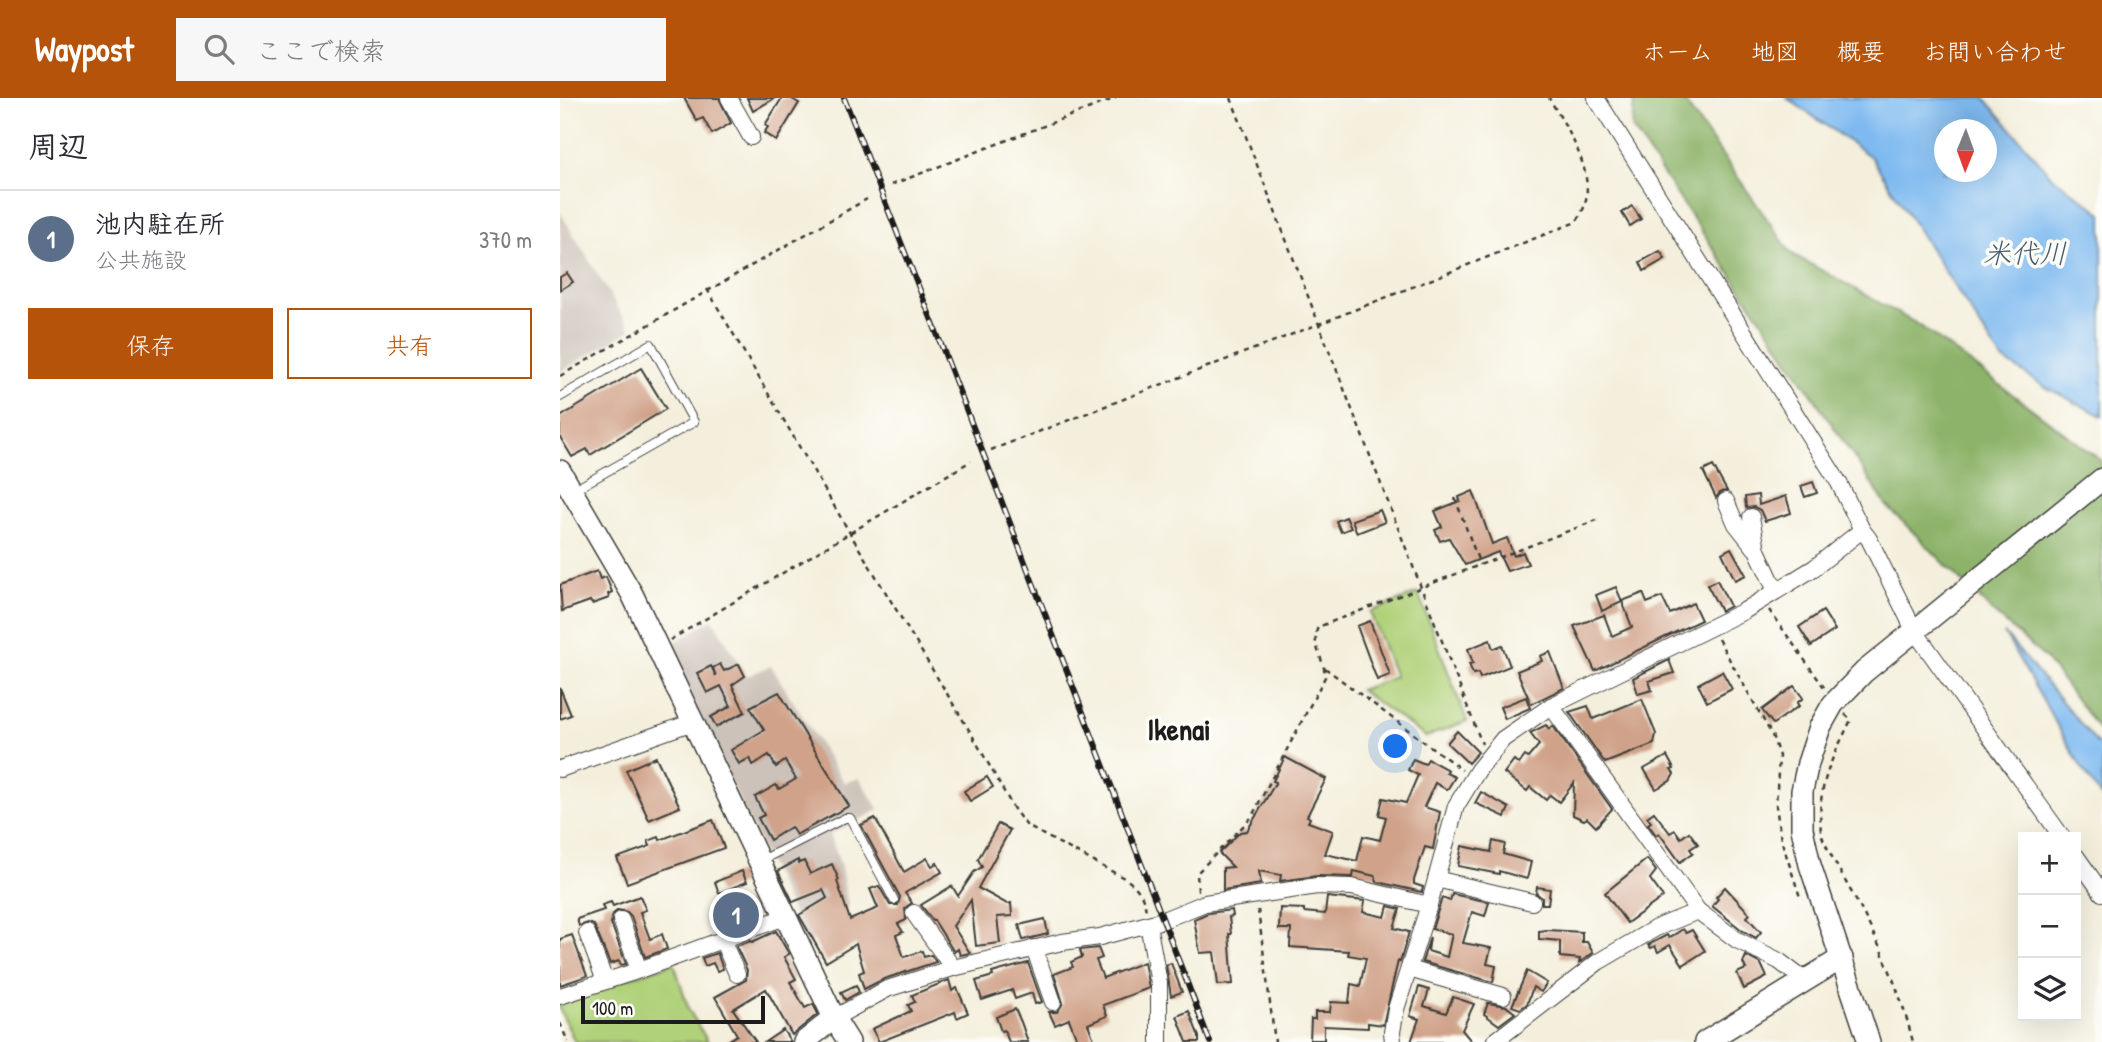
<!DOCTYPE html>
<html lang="ja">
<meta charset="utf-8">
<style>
:root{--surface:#fff;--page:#f7f7f7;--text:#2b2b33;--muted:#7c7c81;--line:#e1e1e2;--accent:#b45309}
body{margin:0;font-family:"Patrick Hand","Klee One",sans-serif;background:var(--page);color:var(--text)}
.controls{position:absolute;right:21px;bottom:21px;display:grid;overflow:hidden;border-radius:0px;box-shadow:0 7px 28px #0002}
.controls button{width:63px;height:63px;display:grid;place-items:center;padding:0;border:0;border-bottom:2px solid var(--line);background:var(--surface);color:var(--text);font:35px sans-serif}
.compass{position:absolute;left:1374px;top:21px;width:63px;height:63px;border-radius:50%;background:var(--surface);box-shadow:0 7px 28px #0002;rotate:181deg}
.scale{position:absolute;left:21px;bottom:18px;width:184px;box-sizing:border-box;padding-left:7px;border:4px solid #1c1c1c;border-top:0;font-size:19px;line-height:24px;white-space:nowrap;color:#1c1c1c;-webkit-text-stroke:5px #fdfcf7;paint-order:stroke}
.you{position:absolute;left:836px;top:649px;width:24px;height:24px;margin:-18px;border:5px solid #fff;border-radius:50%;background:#1a73e8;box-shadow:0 0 0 10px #1a73e833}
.badge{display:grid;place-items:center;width:46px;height:46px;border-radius:50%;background:var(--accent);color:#fff;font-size:23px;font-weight:700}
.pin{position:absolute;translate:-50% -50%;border:4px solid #fff;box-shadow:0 2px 7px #0006}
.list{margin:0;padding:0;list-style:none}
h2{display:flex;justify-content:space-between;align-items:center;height:91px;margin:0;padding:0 28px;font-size:30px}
h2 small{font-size:23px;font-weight:400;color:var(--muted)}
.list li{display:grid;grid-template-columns:46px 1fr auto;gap:21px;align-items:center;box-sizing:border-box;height:98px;padding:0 28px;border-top:2px solid var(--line)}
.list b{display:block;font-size:26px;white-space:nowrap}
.list p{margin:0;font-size:23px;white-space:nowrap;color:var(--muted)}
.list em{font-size:23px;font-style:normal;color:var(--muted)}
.actions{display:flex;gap:14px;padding:21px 28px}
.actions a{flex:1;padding:16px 0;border:2px solid var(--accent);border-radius:0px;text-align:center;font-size:24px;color:var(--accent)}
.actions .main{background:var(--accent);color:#fff}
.icon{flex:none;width:38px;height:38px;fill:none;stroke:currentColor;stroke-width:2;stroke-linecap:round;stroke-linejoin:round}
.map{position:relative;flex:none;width:1542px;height:944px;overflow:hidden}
header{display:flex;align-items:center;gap:42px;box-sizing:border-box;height:98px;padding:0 35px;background:var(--accent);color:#fff}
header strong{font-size:33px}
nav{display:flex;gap:38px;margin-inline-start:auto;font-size:24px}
.search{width:490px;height:63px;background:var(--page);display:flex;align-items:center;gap:18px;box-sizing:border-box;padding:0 24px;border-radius:0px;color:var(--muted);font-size:26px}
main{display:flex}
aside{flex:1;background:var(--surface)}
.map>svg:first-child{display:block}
.industrial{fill:#ccc2b9}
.green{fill:#b0d179;stroke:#66764a;stroke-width:2}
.forest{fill:#8cb369;stroke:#546842;stroke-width:2}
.water{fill:#7ebaf0;stroke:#4d6b86;stroke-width:2;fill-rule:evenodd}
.building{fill:#d0a289}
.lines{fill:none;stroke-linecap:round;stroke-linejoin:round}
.lane-casing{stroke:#3c3c39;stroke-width:10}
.street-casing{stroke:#3c3c39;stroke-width:18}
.secondary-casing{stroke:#3c3c39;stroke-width:24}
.path{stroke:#3c3c39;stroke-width:2.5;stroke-dasharray:5 5;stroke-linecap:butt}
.lane{stroke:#fff;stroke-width:8}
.street{stroke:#fff;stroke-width:16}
.secondary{stroke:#fff;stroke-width:21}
.rail-casing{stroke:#1c1c1c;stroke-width:6}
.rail{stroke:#fdfcf7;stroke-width:3.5;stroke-dasharray:10;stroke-linecap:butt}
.labels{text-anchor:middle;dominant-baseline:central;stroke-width:7;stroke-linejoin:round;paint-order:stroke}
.water-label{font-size:28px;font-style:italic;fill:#435b71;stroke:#fdfcf7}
.quarter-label{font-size:30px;font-weight:bold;fill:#1c1c1c;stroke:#fdfcf7}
</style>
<header>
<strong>Waypost</strong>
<div class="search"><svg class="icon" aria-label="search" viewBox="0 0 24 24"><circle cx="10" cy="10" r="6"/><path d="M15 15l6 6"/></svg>ここで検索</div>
<nav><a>ホーム</a><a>地図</a><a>概要</a><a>お問い合わせ</a></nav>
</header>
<main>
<aside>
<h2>周辺<small></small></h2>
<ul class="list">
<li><span class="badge" style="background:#5c6f8a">1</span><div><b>池内駐在所</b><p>公共施設</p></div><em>370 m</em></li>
</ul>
<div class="actions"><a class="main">保存</a><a>共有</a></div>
</aside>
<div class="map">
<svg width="1542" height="944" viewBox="0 0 1542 944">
<rect width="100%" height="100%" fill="#fdfcf7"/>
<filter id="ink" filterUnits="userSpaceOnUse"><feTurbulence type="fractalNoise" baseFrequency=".0143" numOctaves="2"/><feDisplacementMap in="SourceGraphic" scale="14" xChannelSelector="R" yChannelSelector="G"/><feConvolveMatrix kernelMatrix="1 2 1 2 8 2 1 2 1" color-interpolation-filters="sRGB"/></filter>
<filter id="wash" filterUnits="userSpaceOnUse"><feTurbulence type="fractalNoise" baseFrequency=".00686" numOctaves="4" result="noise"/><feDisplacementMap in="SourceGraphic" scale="28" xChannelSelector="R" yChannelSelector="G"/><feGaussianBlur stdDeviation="1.57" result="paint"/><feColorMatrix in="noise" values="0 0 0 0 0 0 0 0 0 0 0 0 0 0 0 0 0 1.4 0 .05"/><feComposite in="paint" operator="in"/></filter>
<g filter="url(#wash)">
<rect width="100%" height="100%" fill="#f4efdc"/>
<g class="industrial">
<polygon points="0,114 71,232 0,274"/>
<polygon points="152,521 187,578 211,568 284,685 299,680 319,712 270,736 280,766 288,805 283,827 247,846 107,549"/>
</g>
<g class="green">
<polygon points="858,495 907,623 866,639 800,592 835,579 810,514"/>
<polygon points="114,865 129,912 148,944 15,944 0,912 0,903"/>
</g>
<polygon class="forest" points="1074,0 1122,0 1231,155 1359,227 1542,363 1542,636 1486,561 1433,514 1327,408 1072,30"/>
<g class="water">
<path d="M1227 0H1425L1491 78 1542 115V318L1485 289 1441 260 1311 59ZM1384 32H1426V74H1384Z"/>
<polygon points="1444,535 1542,651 1542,700 1520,667"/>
</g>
<g id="blocks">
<g class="building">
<polygon points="124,0 159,0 171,25 152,36 143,20 137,23"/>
<polygon points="187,0 215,0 193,13"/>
<polygon points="222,0 230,0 239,5 216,43 204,35 208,29 205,27"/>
<polygon points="1072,108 1081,121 1070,128 1062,115"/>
<polygon points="1100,153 1105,161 1084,173 1080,164"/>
<polygon points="7,175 13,184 0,192 0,179"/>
<polygon points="81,270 106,311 30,357 27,351 12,359 0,339 0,319"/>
<polygon points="1153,368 1167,393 1161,394 1156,400 1143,373"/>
<polygon points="1253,384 1257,395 1245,399 1241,388"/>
<polygon points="913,393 932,446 947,440 954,458 963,454 968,466 947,473 938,454 905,467 889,440 880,443 875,432 882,429 875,413 900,403 899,399"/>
<polygon points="1198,397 1199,407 1226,398 1231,415 1205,423 1200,412 1194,409 1186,410 1185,399"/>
<polygon points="820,412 825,424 797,435 792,422"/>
<polygon points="786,419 791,430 781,434 776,423"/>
<polygon points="1171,450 1186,477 1175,482 1162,455"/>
<polygon points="37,473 40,481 46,479 52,494 48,496 49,500 32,506 30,503 2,513 0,487"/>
<polygon points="1157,482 1170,508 1161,513 1147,487"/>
<polygon points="1056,489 1062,504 1042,513 1036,497"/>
<polygon points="1083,495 1087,505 1102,499 1110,516 1133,505 1141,522 1035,573 1014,528 1044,517 1052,538 1072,529 1062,503"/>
<polygon points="1263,513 1275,532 1251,548 1239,529"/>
<polygon points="810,523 830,577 817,582 797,528"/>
<polygon points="930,542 933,551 942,547 950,568 920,580 918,575 913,576 909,566 913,565 908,551"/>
<polygon points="990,554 1004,590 971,606 957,573 982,563 980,558"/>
<polygon points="1109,562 1114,575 1089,583 1092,592 1078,596 1073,580"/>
<polygon points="160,566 164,573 179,566 185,578 172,587 185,614 156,629 151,619 171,608 161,588 147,595 137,575 151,568 156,578 153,570"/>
<polygon points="1162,573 1172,591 1147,604 1138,586"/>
<polygon points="1234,588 1243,600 1237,605 1239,608 1213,626 1202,612"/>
<polygon points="0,590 11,617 0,621"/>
<polygon points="219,594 289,708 236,737 231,729 210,742 198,720 204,717 195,699 216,687 219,691 236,681 225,663 216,669 209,657 193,667 190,660 179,666 171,652 204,632 190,609"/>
<polygon points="966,599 970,610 945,621 940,609"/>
<polygon points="1082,601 1096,636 1094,646 1045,665 1009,614 1028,608 1033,621"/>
<polygon points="986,627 989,631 993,628 1052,711 1036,729 1027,720 1024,722 1013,717 1014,685 999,704 990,697 986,702 970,689 967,693 944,675 954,662 959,666 965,658 968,660 979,647 970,635"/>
<polygon points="897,633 918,654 908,665 887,645"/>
<polygon points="1107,658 1114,671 1111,672 1114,676 1110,683 1096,691 1084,671"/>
<polygon points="96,659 120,709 89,722 66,672"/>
<polygon points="725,659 766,681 747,718 750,720 748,724 773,733 765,756 797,763 803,738 820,742 826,719 819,717 823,700 846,705 858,677 848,672 853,661 865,666 868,661 888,672 886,675 895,679 887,692 875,685 864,709 880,714 873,751 865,749 854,782 854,786 863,789 862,794 817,784 815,778 794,773 793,779 757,778 720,783 721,777 699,773 701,786 663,792 663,770 673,769 659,755 680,734 687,733 716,684 713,683"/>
<polygon points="427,679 433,689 410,703 404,693"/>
<polygon points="921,694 949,710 945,719 915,705"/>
<polygon points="1094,714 1110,735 1115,732 1121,740 1129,734 1138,746 1130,751 1133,755 1120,764 1099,735 1096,737 1088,726 1091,724 1087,719"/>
<polygon points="315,720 344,774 367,760 372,768 377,765 382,774 345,795 352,805 345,810 346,822 338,826 343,834 336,837 344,859 362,853 364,859 371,857 376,864 324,881 304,891 299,875 304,873 296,846 266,864 239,817 267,800 263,792 233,804 218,773 238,762 239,765 244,763 250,776 272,766 279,782 277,783 290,822 318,810 310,791 319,788 330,807 338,807 340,799 301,727"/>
<polygon points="153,722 164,750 67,785 57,760 90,748 88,743 99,739 100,742"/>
<polygon points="438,726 450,732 418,790 447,806 451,805 452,818 437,819 440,845 416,848 411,802 393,828 410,855 400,857 398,851 394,854 374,822 373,823 361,807 392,788 398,798 414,774 422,769 418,761"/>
<polygon points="933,743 945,746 943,756 971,764 967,781 939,773 939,776 898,768 902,748 931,754"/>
<polygon points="1087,761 1096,773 1090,781 1103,799 1067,825 1045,795"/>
<polygon points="182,773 187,784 159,795 155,784"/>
<polygon points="977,789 990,791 988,806 982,806 982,800 976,795"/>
<polygon points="1165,789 1190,816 1187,819 1201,834 1196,840 1183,833 1152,808 1158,801 1156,799"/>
<polygon points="892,796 929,804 925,818 912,814 903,845 931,850 927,866 936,868 933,884 862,864 870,839 868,853 887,859 892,836 872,831 882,800 890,803"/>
<polygon points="80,798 86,812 80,814 90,841 102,836 107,851 85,859 71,818 67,814 58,812 53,816 51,825 66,866 61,867 59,863 50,866 34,827 28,825 19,828 17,821 44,812 42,807 51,804 53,808"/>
<polygon points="767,799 805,803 803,814 825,819 828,808 840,811 834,830 849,834 840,864 838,863 823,927 808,925 808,930 764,928 764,942 750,942 751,921 755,921 755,914 770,914 771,904 789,905 791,886 800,888 806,860 788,857 789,853 730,849 731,831 719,831 720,810 744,811 744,814 765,816"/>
<polygon points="190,803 195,819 162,831 156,817"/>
<polygon points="672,812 673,818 669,819 671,836 669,836 673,886 658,887 654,854 640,855 634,821 648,815"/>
<polygon points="485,821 488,836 463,842 459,827"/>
<polygon points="1123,831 1126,835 1132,832 1145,853 1123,867 1110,847 1098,854 1095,848 1091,850 1088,847 1107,837 1109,840"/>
<polygon points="987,832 1022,834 1022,844 1027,844 1033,855 1019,865 1020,861 1000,859 1000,843 979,841 979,833"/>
<polygon points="216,833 229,856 224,859 236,881 230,884 245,910 253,906 258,916 232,937 206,891 173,911 196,944 166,944 177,937 155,899 186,882 187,872 176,848 191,843 192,844"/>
<polygon points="12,837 27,878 0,887 0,841"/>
<polygon points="538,850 542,860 536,862 543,880 584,864 589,890 543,907 547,918 528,926 535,944 518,944 509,921 495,927 489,914 497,914 503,905 494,876 513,869 511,864 522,859 520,852"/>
<polygon points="157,855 163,871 157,873 153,865 145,868 142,860"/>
<polygon points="1186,858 1201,866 1207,879 1184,891 1177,875 1186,871 1183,865"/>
<polygon points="468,865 482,904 475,906 472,895 455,901 452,892 422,902 416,883 433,878 432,875"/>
<polygon points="611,865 622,894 611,898 606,867"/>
<polygon points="967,873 987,885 981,894 973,889 967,906 960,911 952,908"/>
<polygon points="389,882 392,893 397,890 408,915 397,920 395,914 319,944 312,931 351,913 348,907 355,904 352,897"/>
<polygon points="296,887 299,894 285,902 281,894"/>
<polygon points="859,889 869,892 864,908 886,915 893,899 914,906 902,932 912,944 851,944 859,921 850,918"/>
<polygon points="928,905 946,908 955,915 939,927 924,916"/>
<polygon points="455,911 461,924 468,944 449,944 444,932 441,933 436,919"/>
<polygon points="629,913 639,939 639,944 627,944 617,918"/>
<polygon points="223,932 231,944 205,944"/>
</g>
</g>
</g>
<g filter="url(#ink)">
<use href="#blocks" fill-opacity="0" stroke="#3c3c39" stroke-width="2"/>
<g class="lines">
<defs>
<g id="lane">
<polyline points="0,299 91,246 134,324 14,392"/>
<polyline points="200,763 285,720 290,720 334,802"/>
</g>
<g id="street">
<polyline points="169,0 191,39"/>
<polyline points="1036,0 1279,385 1302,432 1309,441 1354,532 1502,739"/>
<polyline points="1166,403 1176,426 1195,450"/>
<polyline points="1191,419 1197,452 1216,493"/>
<polyline points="991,608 1138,813 1177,842 1219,863 1244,882"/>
<polyline points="0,671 133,624"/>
<polyline points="1516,758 1542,795"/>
<polyline points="876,781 972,804"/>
<polyline points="354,815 393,870"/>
<polyline points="61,822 79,872"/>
<polyline points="588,826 599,885 599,944"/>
<polyline points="27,835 45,883"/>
<polyline points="162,841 177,876"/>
<polyline points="474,850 493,904"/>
<polyline points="849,871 943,898"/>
<polyline points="0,898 71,875 225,819"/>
<polyline points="274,920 327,891 393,870 502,844 540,839 603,822 645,805 757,788 792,789 869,807"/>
<polyline points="833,944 832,934 836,911 869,807 896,708 918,672 943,641 991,608 1184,513 1254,470 1302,432"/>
<polyline points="934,944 1038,864 1096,830 1138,813"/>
</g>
<g id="secondary">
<polyline points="0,373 72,496 274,920 289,944"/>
<polyline points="244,944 274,920"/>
<polyline points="1145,944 1282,860"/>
<polyline points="1309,944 1250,767 1242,731 1242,693 1248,665 1260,629 1273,606 1304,574 1542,381"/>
</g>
</defs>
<use href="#lane" class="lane-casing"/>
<use href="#street" class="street-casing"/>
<use href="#secondary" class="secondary-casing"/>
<g class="path">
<polyline points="671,0 922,646"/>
<polyline points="331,87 556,0"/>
<path d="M147 191 294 442 415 642 455 713 467 728 566 781C578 790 584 798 586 813"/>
<polyline points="0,278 307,101"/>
<path d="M431 352 759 226 1016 124C1045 86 1009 34 989 0"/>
<polyline points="895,400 920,467"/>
<polyline points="1209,512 1266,592"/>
<polyline points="1158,541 1212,637 1219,658 1216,708 1221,741 1241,802"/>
<polyline points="110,542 411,363"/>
<polyline points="765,570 902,672"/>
<path d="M1285 616 1291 622C1271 663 1257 686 1261 734 1262 745 1298 804 1305 819 1326 860 1342 900 1353 944"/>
<path d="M638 793 637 775 691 720 765 579C765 561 750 547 758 529L1037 422"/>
<polyline points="698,812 715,944"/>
<polyline points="0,925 8,944"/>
</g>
<use href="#lane" class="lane"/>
<use href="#street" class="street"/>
<use href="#secondary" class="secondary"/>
<defs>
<polyline id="rail" points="284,0 374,228 650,944"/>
</defs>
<use href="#rail" class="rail-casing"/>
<use href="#rail" class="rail"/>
</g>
</g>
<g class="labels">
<g class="water-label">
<text x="1465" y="155">米代川</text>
</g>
<g class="quarter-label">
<text x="619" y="631">Ikenai</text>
</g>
</g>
</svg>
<div class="controls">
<button>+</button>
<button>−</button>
<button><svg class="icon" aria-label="layers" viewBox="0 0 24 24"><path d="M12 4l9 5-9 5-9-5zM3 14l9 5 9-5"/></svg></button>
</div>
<svg class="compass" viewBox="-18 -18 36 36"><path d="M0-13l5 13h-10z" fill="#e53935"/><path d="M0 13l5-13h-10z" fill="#7c7c81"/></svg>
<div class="scale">100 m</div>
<div class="you"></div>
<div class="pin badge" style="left:176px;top:817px;background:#5c6f8a">1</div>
</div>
</main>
